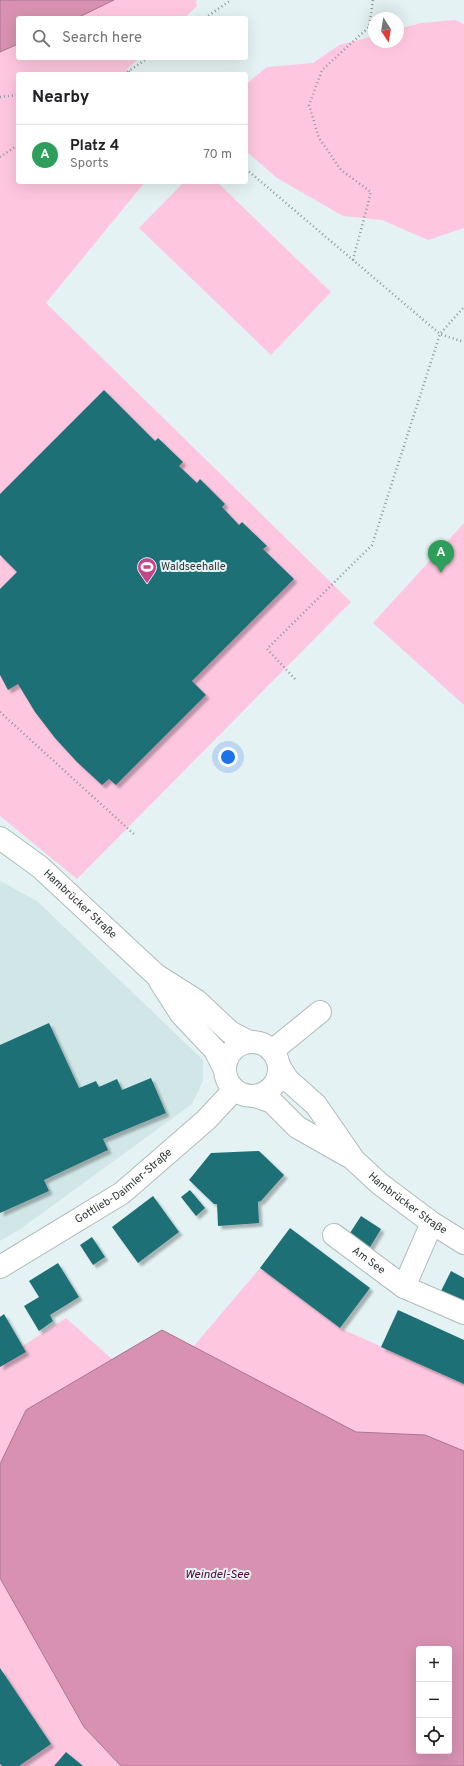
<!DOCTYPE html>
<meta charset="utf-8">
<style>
:root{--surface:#fff;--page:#f2f2f2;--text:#202124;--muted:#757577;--line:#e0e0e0;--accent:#ea580c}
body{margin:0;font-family:Overpass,sans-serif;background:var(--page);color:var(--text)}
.controls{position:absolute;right:12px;bottom:12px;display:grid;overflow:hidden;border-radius:4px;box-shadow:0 4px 16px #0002}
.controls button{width:36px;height:36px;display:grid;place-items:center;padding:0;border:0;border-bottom:1px solid var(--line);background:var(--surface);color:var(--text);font:20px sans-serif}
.compass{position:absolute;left:368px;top:12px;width:36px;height:36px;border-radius:50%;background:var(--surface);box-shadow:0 4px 16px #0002;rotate:168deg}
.you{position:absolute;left:228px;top:757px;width:14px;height:14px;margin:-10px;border:3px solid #fff;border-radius:50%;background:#1a73e8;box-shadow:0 0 0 6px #1a73e833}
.badge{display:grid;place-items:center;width:26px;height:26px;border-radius:50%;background:var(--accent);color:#fff;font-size:13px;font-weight:700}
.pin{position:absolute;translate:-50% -33px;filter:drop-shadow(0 1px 2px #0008)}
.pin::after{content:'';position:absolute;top:21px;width:14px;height:12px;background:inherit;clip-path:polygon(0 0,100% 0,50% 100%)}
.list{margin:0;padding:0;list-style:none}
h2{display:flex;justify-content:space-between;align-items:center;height:52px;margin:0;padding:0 16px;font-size:17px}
h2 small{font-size:13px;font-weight:400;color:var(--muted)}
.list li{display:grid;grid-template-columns:26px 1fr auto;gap:12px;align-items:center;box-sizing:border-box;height:60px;padding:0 16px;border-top:1px solid var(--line)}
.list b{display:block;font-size:15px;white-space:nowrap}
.list p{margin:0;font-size:13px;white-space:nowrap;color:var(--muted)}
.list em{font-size:13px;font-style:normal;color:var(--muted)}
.icon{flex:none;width:22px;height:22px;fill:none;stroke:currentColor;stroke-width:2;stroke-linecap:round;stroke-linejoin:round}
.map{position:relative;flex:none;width:464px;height:1766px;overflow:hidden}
.search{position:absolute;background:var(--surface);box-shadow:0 4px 16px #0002;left:16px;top:16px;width:232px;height:44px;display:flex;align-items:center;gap:10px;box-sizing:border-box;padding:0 14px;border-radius:4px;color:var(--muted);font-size:15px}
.panel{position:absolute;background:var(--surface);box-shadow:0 4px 16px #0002;left:16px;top:72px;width:232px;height:112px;border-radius:4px}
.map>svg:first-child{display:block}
.built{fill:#d1e6e7}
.green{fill:#fec7df}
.water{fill:#d891b1;stroke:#a6768c;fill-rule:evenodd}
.building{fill:#1f7076;filter:url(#shadow)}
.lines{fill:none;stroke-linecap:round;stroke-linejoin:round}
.minor-casing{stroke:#afbbbc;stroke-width:24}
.path{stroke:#8e9797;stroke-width:2.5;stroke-dasharray:1 3;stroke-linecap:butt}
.minor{stroke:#fff;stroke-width:22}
.labels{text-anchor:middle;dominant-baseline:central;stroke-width:4;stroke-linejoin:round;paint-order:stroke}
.poi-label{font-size:11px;fill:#323737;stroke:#e5f2f3;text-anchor:start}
.street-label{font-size:11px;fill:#323737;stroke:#e5f2f3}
.water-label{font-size:12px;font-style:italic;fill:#540033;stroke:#e5f2f3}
</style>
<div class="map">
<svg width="464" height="1766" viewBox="0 0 464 1766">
<defs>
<filter id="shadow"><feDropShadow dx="3.5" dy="3.5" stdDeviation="1" flood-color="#0004"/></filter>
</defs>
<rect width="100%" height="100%" fill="#e5f2f3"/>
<polygon class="built" points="0,881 37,901 203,1060 203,1081 192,1104 19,1230 0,1241"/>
<g class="green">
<polygon points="114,0 196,0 197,6 184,18 77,18"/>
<polygon points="455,20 464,24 464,228 428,240 382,220 343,216 277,178 246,151 246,84 267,67 313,63 339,45 374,36 374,42 398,42 398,29 421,23"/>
<polygon points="18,44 18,58 139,58 126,70 130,74 18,74 18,182 145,182 46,303 351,602 77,879 0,816 0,52"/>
<polygon points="184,182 217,182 331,292 271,355 139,228"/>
<polygon points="464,523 464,705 373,623"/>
<polygon points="260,1268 340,1328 464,1384 464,1451 425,1435 356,1432 193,1347"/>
<polygon points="0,1315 21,1347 66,1318 112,1359 26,1410 0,1464"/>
<polygon points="0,1578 84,1727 121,1766 0,1766"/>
</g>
<g class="water">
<polygon points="0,0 114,0 77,18 18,18 18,44 0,52"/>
<path d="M162 1330 356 1432 425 1435 464 1451V1766H121L84 1727 0 1578V1464L26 1410ZM419 1649H449V1751H419Z"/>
</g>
<g class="building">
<polygon points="104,390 155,441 158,438 183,462 179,466 197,483 200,479 225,504 222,507 239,525 242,522 267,546 263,549 294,579 192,681 206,695 116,785 109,779 102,785 77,762 55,738 35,712 18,684 8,690 0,675 0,589 17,572 0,555 0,494"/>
<polygon points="49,1023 79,1088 96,1081 99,1087 117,1079 122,1090 151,1078 166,1113 103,1139 108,1150 44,1180 49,1191 0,1213 0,1045"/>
<polygon points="259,1151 284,1175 261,1201 258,1202 259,1223 218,1226 217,1204 214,1204 189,1180 211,1153"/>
<polygon points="190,1190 205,1208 196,1216 181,1197"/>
<polygon points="153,1196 179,1232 138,1263 112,1227"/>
<polygon points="361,1216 381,1229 369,1249 348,1236"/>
<polygon points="290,1228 370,1288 340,1328 260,1268"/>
<polygon points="92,1237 105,1257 93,1265 80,1245"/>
<polygon points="58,1263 79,1297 50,1315 53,1321 39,1331 24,1306 39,1297 29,1281"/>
<polygon points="451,1271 464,1278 464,1300 462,1304 440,1293"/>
<polygon points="398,1310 464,1340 464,1384 381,1347"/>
<polygon points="4,1314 26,1352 0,1367 0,1317"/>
<polygon points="0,1668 51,1744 19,1766 2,1766 0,1764"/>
<polygon points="66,1752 83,1766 54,1766"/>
</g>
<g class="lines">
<defs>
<g id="minor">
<path id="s1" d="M0 838 40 867 156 975 197 1001 230 1032 249 1042"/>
<polyline points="160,981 181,1014 215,1050 224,1068"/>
<circle cx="252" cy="1069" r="27"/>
<polyline points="272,1051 320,1012"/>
<path id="s2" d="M279 1066 288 1080 316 1105 354 1160 380 1184 432 1223 464 1243"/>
<polyline points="255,1096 272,1102 297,1127 348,1156"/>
<path id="s3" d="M334 1235 404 1287 464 1313"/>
<path id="s4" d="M0 1267 122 1193 206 1120 234 1090"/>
<polyline points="404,1287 432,1223"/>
</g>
</defs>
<use href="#minor" class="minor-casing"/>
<g class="path">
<polyline points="205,18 231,0"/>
<polyline points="129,71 133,74"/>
<polyline points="124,74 148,58"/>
<polyline points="0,97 18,95"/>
<polyline points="0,157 18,145"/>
<polyline points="246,169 440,334 464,342"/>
<polyline points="353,260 371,192 341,170 319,138 309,105 322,70 369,27 373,0"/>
<polyline points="295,679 267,649 372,545 440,334 464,307"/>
<polyline points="0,712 136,836"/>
</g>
<use href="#minor" class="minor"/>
</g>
<defs>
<symbol id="stadium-pin" viewBox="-11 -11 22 30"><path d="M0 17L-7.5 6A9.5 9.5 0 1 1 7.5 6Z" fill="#c7448a" stroke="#e5f2f3"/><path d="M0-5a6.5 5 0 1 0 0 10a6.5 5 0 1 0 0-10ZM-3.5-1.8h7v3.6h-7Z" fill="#fff"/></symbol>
</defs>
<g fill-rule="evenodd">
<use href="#stadium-pin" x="136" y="556" width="22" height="30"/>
</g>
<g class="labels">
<g class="poi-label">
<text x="161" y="567">Waldseehalle</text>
</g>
<g class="street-label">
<text stroke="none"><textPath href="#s1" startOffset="104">Hambrücker Straße</textPath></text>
<text stroke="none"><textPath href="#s4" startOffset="148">Gottlieb-Daimler-Straße</textPath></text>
<text stroke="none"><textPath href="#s2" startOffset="190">Hambrücker Straße</textPath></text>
<text stroke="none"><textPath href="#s3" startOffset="43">Am See</textPath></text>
</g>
<g class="water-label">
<text x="217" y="1575">Weindel-See</text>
</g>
</g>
</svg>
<div class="controls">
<button>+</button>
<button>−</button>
<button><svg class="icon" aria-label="locate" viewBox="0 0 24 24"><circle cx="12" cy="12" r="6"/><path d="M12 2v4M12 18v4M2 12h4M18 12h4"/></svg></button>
</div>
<svg class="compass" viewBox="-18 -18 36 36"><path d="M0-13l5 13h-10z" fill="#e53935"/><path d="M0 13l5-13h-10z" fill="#757577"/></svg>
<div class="you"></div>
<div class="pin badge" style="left:441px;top:573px;background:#2e9e5b">A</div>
<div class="search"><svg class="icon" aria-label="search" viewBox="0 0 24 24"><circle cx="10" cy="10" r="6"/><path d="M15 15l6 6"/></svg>Search here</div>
<section class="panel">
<h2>Nearby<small></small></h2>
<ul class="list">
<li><span class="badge" style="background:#2e9e5b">A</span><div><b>Platz 4</b><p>Sports</p></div><em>70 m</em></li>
</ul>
</section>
</div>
